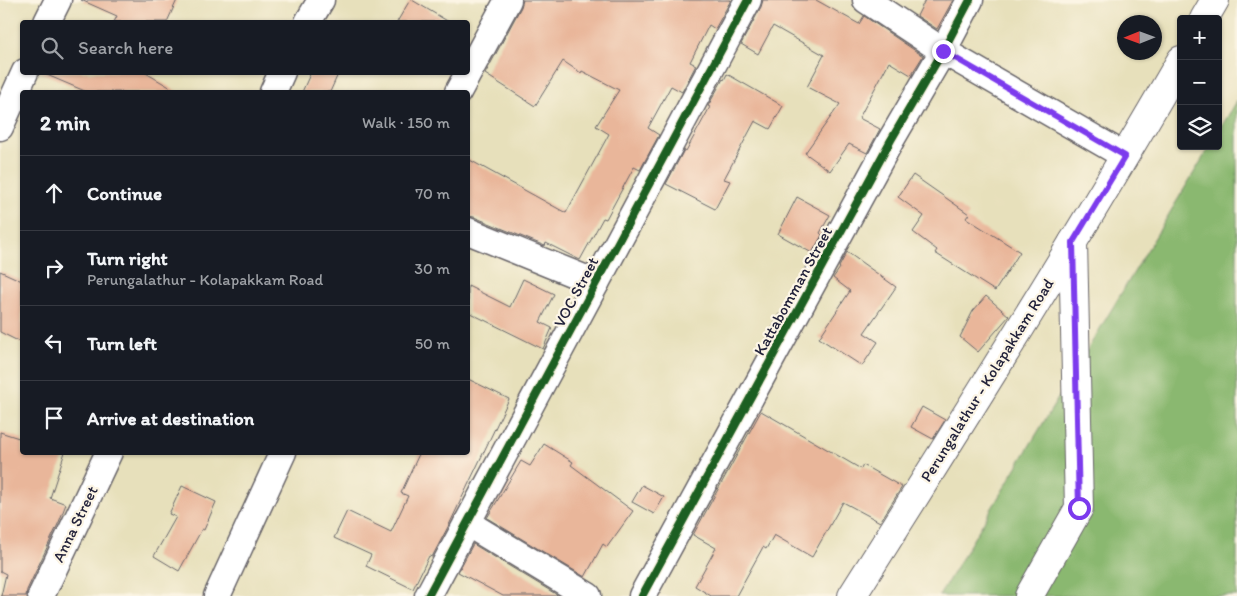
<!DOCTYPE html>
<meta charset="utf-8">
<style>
:root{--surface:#171b24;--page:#242831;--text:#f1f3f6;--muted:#9ea1a6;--line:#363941}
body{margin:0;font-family:Itim,sans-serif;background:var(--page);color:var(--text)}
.controls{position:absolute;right:15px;top:15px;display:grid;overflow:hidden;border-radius:5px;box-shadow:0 1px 4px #0004}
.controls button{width:45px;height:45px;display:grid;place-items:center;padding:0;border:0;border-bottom:1px solid var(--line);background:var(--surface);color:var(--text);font:25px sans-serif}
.compass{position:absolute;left:1117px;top:15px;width:45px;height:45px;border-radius:50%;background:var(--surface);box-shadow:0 1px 4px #0004;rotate:269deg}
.stop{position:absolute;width:15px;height:15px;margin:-11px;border:4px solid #7c3aed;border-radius:50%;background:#fff}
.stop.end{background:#7c3aed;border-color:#fff;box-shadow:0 1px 5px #0008}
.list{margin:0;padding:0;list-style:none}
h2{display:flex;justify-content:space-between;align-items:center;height:65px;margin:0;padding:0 20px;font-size:21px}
h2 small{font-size:16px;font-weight:400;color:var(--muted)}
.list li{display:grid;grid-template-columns:32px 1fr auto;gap:15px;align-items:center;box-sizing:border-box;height:75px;padding:0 20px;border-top:1px solid var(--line)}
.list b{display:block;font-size:19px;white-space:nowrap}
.list p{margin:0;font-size:16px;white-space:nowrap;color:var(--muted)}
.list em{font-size:16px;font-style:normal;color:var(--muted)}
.icon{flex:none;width:28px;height:28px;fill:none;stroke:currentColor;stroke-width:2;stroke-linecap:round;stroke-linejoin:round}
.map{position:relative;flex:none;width:1237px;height:596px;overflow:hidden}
.search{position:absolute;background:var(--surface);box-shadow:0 1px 4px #0004;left:20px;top:20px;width:450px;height:55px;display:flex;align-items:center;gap:12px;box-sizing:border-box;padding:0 18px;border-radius:5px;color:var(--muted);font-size:19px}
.panel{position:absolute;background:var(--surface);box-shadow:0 1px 4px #0004;left:20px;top:90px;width:450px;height:365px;border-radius:5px}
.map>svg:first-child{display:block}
.forest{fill:#8ab86f;stroke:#566d55}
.building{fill:#e9b69a}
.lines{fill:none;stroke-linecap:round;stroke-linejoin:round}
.minor-casing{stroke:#676468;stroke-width:29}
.tertiary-casing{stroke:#676468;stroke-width:30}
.secondary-casing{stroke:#676468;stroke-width:30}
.minor{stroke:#fff;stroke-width:26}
.tertiary{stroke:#fff;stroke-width:28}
.secondary{stroke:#fff;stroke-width:28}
.cycleway-casing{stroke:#fcf5e5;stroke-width:11}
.cycleway{stroke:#1b5e20;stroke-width:8}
.route{stroke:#7c3aed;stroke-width:6}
.labels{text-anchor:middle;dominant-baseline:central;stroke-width:4.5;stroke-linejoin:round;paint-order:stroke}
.street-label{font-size:16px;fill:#22223b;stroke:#fcf5e5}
</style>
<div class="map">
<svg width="1237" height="596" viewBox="0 0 1237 596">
<rect width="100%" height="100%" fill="#fcf5e5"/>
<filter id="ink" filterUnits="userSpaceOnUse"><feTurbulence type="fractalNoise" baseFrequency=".02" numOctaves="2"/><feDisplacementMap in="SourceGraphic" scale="10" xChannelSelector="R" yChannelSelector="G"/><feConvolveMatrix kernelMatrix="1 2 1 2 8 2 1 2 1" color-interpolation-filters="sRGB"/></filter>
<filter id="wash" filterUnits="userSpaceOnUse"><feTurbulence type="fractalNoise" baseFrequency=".0096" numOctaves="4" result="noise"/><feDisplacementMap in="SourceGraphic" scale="20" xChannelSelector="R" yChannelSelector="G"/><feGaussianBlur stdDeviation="1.12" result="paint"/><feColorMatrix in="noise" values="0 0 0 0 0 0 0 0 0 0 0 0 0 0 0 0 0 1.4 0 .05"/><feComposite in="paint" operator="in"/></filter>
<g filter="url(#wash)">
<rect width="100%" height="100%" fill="#e7e0bb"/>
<polygon class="forest" points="1237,101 1237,596 939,596 1210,146 1218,146 1218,132"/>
<g id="blocks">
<g class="building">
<polygon points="81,0 177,0 167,22 114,22 117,16"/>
<polygon points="410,0 412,0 449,22 397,22"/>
<polygon points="523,0 731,0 715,29 709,25 690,62 696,65 682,92 671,86 648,128 659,135 640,170 634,167 606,219 603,218 580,260 546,243 545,246 474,217 468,216 468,159 566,213 609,134 596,126 619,90 582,71 581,73 563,61 535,106 485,74 521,7"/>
<polygon points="763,0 816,0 859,24 864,16 923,56 911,75 889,62 859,118 880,129 867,153 849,144 830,171 805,153 840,104 807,87 824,55 773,26 758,54 741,44 761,7"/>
<polygon points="925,0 953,0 937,29 917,16"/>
<polygon points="40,72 144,72 178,92 87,92"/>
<polygon points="311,72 339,72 330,92 302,92"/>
<polygon points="727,74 783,106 770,129 755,121 724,179 730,181 715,209 666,184 684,150 686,151 710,107 708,106 723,79 724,80"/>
<polygon points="913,175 969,214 966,218 1020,252 995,291 935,253 937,250 913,232 924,216 898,197"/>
<polygon points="797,197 830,215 820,233 822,235 812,253 778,234"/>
<polygon points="847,252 896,287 864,333 878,342 862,366 819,338 850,291 833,278 840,268 839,267"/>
<polygon points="0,271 22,281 22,343 0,332"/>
<polygon points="523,279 554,294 540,322 552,328 543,349 468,312 468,286 510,307"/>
<polygon points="986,296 1009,316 978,352 960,337 973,311"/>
<polygon points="468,379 509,399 449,525 432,557 429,556 413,589 366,566 371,555 334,538 347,511 391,532 408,496 401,493 420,452 468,452"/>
<polygon points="922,407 945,420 933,439 911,427"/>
<polygon points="761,411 861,469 863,465 902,487 880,522 843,502 812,557 774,535 766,549 763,547 736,596 711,596 695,586 716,548 693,535"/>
<polygon points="0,432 22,439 22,452 65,452 50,498 66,504 59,522 27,590 26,596 1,596 6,574 0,571"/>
<polygon points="544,444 573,462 571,465 633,511 607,547 603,544 585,577 487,518 521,461 530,466"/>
<polygon points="642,485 664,497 654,514 632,502"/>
<polygon points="182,486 216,502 204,530 202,529 179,571 154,556 176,517 169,514"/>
<polygon points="473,544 559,596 503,596 458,572"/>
</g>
</g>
</g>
<g filter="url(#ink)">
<use href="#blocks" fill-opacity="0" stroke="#676468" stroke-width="1"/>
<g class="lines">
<defs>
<g id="minor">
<polyline points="866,0 943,51 1125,156"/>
<polyline points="47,22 58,0"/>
<polyline points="308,22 321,0"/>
<polyline points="273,92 282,72"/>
<polyline points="458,92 508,0"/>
<polyline points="0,127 25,72"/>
<polyline points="468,231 596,283"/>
<polyline points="467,523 588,596"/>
<polyline points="41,596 109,452"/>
<polyline points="217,596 283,452"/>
<polyline points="428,596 748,0"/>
<polyline points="642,596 891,140 943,51 970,0"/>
</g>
<polyline id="tertiary" points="1029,596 1079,508 1073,242"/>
<g id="secondary">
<polyline points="1204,19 1215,0"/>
<path d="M852 596C964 419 1076 242 1181 60"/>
</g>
</defs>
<use href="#minor" class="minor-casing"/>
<use href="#tertiary" class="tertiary-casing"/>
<use href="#secondary" class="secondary-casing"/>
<use href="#minor" class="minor"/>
<use href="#tertiary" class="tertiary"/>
<use href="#secondary" class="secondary"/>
<defs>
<g id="cycleway">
<polyline points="428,596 748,0"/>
<polyline points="642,596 891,140 943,51 970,0"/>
</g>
</defs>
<use href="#cycleway" class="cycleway-casing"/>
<use href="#cycleway" class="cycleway"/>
</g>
</g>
<g class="lines" filter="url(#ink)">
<polyline class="route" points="943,51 1125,156 1073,242 1079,508"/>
</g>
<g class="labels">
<g class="street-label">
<text transform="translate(793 291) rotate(-61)">Kattabomman Street</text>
<text transform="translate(576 292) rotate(-62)">VOC Street</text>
<text transform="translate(987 380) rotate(-58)">Perungalathur - Kolapakkam Road</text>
<text transform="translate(75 524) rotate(-64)">Anna Street</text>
</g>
</g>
</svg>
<div class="controls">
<button>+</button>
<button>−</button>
<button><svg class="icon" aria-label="layers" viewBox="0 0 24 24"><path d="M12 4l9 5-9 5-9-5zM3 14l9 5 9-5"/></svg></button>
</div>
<svg class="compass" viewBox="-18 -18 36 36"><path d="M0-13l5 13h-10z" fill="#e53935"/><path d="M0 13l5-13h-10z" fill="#9ea1a6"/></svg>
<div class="stop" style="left:1079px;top:508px"></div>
<div class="stop end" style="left:943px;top:51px"></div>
<div class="search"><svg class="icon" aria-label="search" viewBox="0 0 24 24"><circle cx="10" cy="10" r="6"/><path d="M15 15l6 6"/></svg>Search here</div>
<section class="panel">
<h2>2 min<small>Walk · 150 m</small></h2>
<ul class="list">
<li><svg class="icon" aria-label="ahead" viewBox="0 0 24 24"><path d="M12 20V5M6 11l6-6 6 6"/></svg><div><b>Continue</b></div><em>70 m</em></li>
<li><svg class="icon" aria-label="right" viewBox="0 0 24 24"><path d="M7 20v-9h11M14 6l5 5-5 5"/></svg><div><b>Turn right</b><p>Perungalathur - Kolapakkam Road</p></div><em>30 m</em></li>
<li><svg class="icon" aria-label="left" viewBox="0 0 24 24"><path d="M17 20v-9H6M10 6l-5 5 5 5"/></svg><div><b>Turn left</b></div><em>50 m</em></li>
<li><svg class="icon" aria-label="arrive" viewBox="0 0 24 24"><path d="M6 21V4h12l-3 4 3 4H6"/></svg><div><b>Arrive at destination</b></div></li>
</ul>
</section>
</div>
